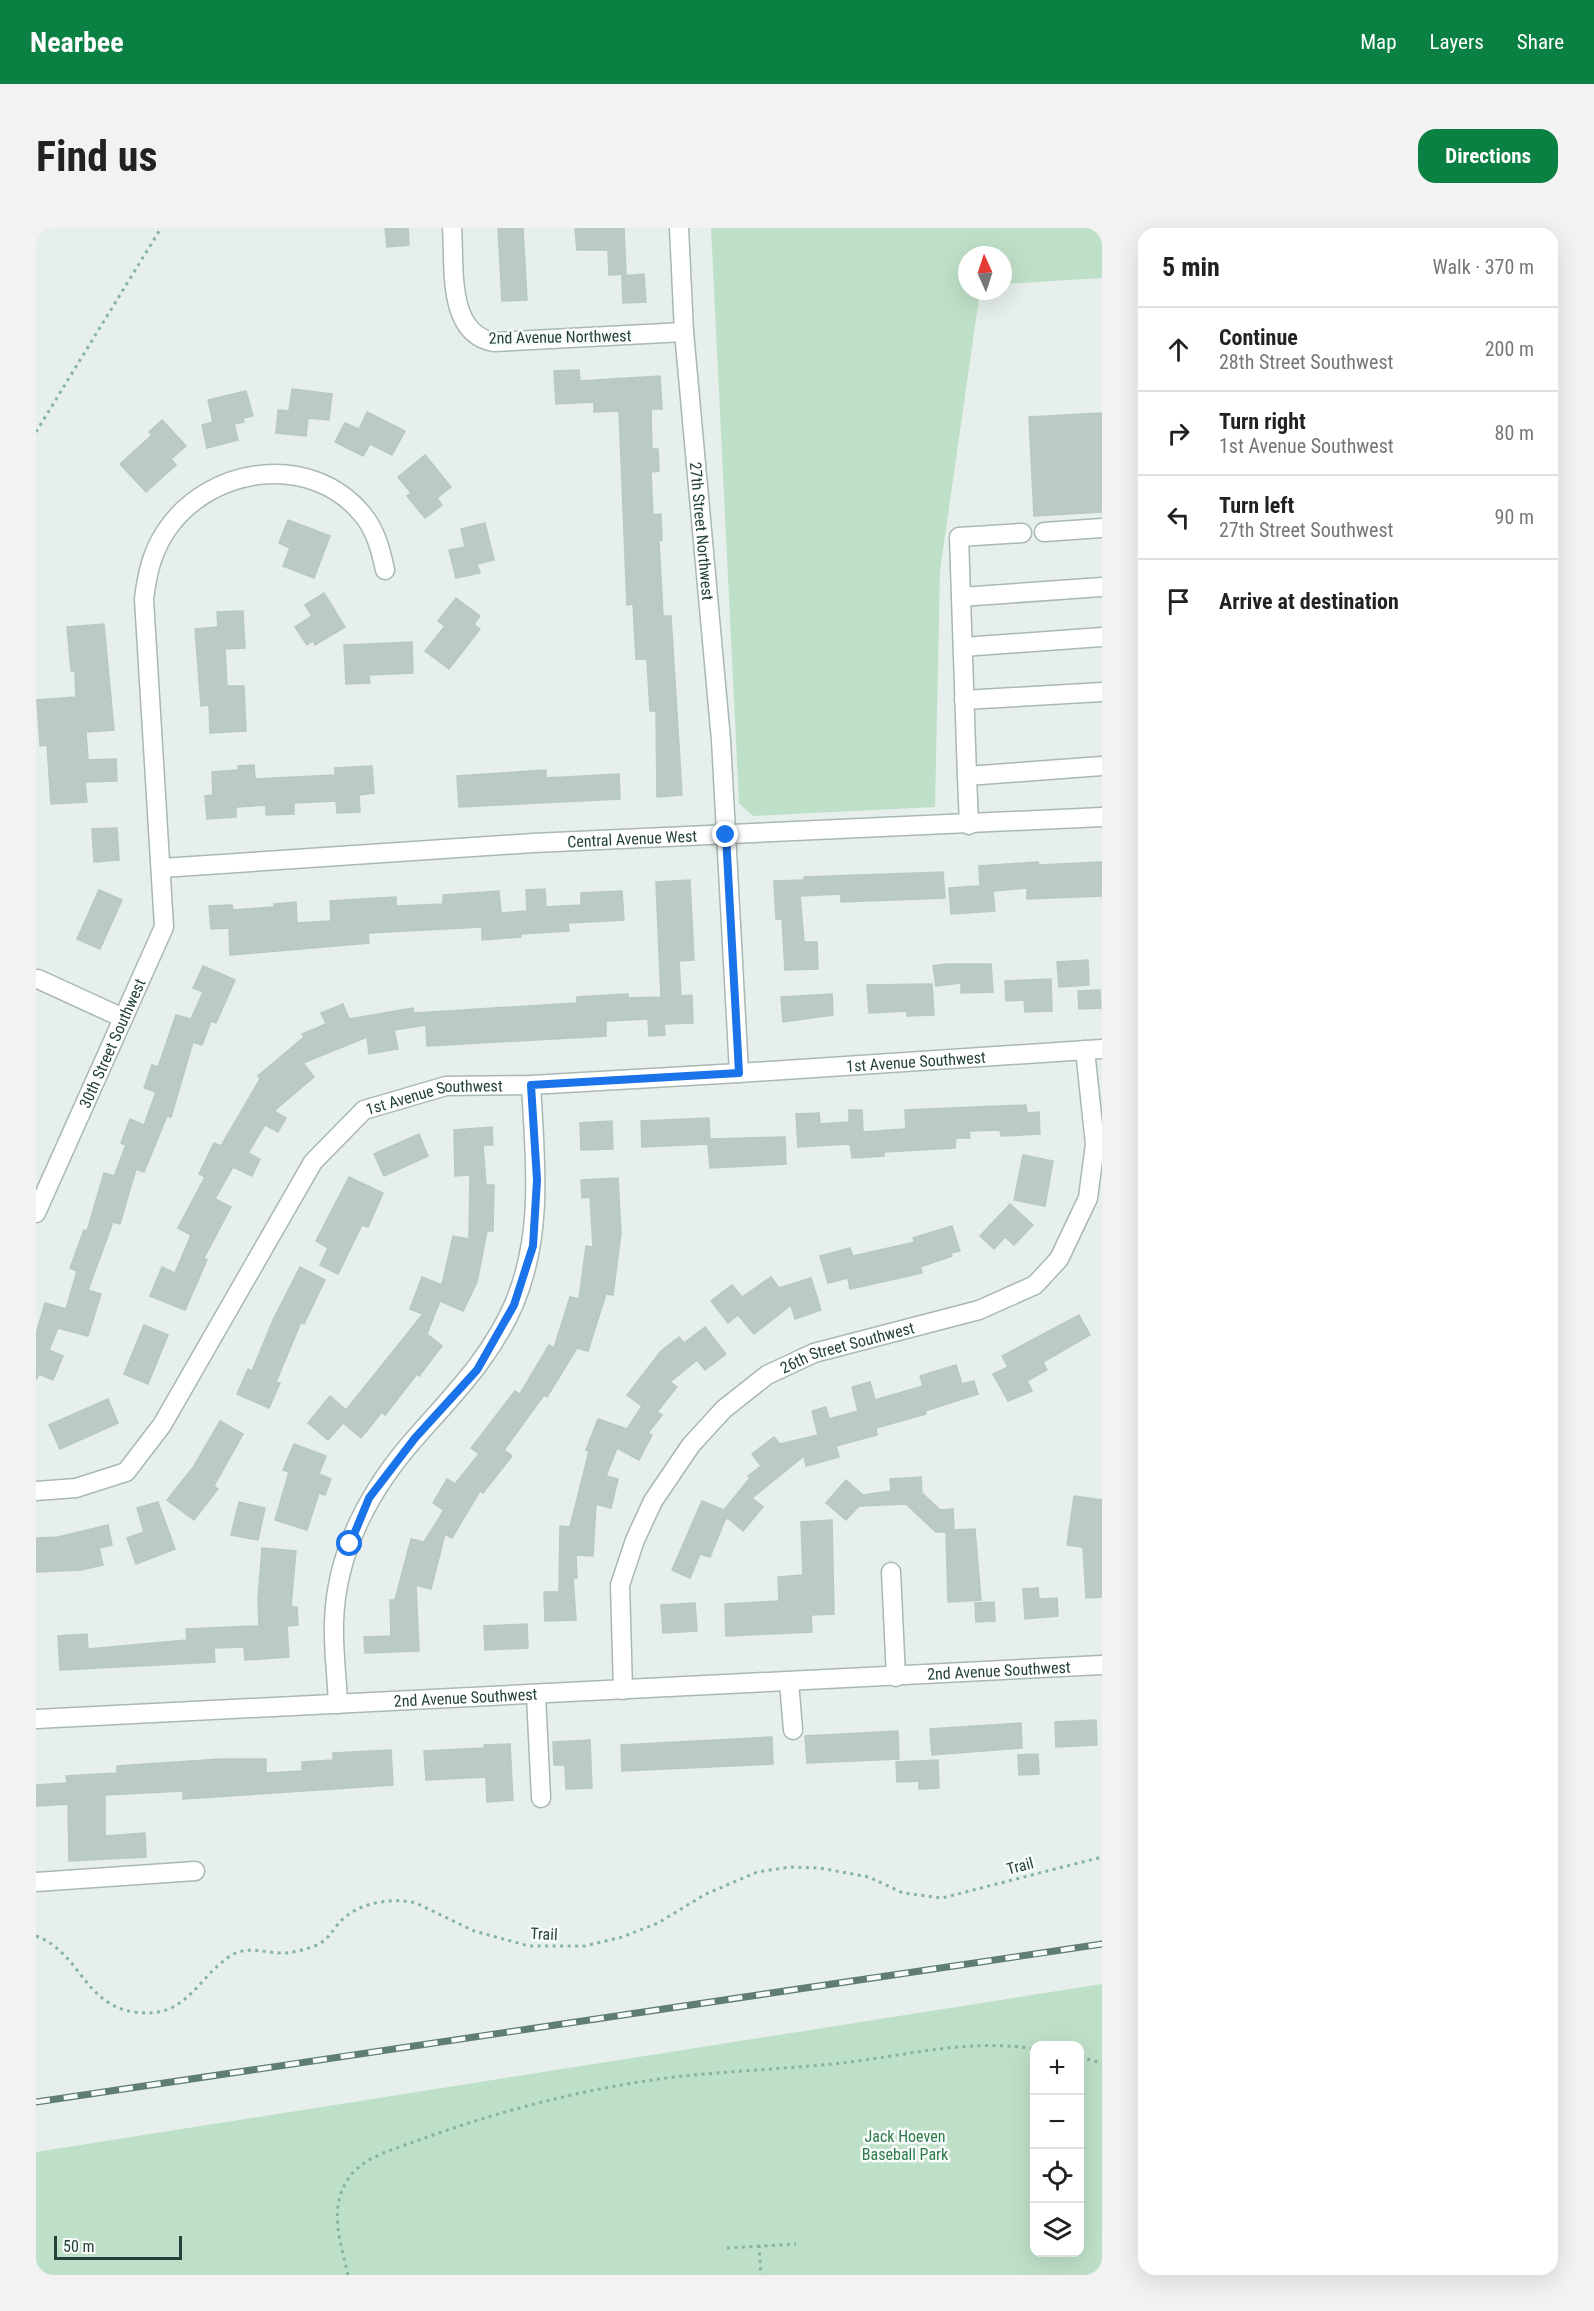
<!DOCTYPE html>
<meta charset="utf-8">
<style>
:root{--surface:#fff;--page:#f2f2f2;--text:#222;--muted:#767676;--line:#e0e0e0;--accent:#0b8043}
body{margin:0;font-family:"Roboto Condensed",sans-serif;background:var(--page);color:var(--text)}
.controls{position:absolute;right:18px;bottom:18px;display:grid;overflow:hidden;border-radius:12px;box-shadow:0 6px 24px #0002}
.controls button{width:54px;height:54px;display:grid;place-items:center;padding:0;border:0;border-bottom:2px solid var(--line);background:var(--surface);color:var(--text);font:30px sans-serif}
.compass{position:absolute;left:922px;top:18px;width:54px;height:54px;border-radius:50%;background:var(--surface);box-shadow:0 6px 24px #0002;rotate:357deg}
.scale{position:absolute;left:18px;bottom:15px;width:128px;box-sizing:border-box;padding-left:6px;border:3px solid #24423a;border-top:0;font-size:16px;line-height:21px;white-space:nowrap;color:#24423a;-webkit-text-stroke:4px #f7fbf9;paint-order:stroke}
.stop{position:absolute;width:18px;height:18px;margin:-14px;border:4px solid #1a73e8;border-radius:50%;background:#fff}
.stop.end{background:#1a73e8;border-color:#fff;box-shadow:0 2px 6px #0008}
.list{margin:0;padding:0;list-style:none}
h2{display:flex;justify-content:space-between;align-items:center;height:78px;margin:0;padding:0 24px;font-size:26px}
h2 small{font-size:20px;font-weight:400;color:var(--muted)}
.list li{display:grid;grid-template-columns:39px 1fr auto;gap:18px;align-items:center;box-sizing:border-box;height:84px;padding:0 24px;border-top:2px solid var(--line)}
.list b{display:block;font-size:22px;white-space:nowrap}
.list p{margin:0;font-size:20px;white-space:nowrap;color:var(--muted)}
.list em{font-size:20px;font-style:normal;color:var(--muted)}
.icon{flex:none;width:33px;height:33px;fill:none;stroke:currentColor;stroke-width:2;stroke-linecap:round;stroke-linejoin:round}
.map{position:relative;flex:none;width:1066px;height:2047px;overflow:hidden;border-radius:18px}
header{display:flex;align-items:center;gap:36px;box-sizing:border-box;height:84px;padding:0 30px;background:var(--accent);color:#fff}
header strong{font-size:28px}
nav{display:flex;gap:33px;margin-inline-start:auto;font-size:21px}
.intro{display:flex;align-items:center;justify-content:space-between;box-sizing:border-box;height:144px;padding:0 36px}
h1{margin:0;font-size:42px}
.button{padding:15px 27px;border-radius:18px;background:var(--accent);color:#fff;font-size:21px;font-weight:700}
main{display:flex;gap:36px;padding:0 36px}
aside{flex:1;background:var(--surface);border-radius:18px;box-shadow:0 6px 24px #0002}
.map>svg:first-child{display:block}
.green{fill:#bfe0c8;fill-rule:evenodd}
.building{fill:#bbcac4;stroke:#b8c9c2;stroke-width:1.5}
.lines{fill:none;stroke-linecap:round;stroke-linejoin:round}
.minor-casing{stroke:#a8b8b2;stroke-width:21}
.path{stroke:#86b3a5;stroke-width:3;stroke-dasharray:3 4.5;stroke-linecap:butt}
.minor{stroke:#fff;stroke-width:18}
.rail-casing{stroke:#5f7d75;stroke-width:7}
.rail{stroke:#f7fbf9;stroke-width:4.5;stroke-dasharray:14;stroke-linecap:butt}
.route{stroke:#1a73e8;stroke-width:8}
.labels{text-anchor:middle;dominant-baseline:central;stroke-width:5;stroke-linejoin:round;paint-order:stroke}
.street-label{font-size:16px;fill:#24423a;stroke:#f7fbf9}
.park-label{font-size:16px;fill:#2d7a4b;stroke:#f7fbf9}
</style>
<header>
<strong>Nearbee</strong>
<nav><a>Map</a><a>Layers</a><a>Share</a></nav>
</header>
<div class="intro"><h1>Find us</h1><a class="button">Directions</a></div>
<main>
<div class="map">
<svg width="1066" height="2047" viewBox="0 0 1066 2047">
<rect width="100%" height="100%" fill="#e6efeb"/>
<g class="green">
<polygon points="675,0 1066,0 1066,50 967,56 967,27 931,27 931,63 944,63 904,343 899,579 717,588 703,575"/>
<path d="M1066 1756V2047H0V1924ZM999 1818H1044V2024H999Z"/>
</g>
<g class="building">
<polygon points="349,0 372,0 373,17 351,19"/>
<polygon points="462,0 487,0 491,72 466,73"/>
<polygon points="588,0 590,46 573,47 572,22 541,22 539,1"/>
<polygon points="608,46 610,74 587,75 586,48"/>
<polygon points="543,142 544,153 624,148 626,181 615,181 616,221 622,221 623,243 615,244 617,287 625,286 626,312 623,313 627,388 635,388 646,567 621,569 620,483 614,483 611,431 600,431 597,376 591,377 583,183 558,184 558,174 520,176 518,143"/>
<polygon points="256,161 296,166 293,192 272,190 270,208 240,205 242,182 253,183"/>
<polygon points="210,163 217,188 207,190 208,194 198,196 202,212 171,220 166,197 177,194 172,172"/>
<polygon points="331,184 369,203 356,227 334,216 327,228 299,214 309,195 323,201"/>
<polygon points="1066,185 1066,284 998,288 993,189"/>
<polygon points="126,192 150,218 135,231 140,237 110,264 84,236 116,207 113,204"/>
<polygon points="389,227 415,259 401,270 406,277 389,290 371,268 375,265 362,249"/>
<polygon points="252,292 294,308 278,350 247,338 254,320 243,315"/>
<polygon points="449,295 458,332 441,336 444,345 420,350 413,322 429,319 425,301"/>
<polygon points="288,365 309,399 279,417 277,413 271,417 259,399 276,388 269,377"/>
<polygon points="420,370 444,388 438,396 444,401 413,441 389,423 409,398 402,393"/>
<polygon points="207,383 209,420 189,421 191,458 208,458 210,503 174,505 173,477 165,478 159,401 182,399 181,384"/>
<polygon points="68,396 78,502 50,504 52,532 80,531 81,553 49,554 51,574 15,576 11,517 4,518 1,472 40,469 39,443 35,443 31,399"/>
<polygon points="376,414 377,445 333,447 334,455 310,456 308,417"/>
<polygon points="218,537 219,551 299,547 299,540 336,538 338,565 323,567 324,584 301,585 300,573 258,575 258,586 230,587 230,577 200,579 200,589 171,591 169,568 177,567 176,544 202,542 202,538"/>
<polygon points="510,542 510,550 583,546 584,571 423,579 421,548"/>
<polygon points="81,600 83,632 58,634 56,601"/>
<polygon points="1002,634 1003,637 1066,634 1066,668 991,671 991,660 957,663 959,683 915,686 913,660 944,658 943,638"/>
<polygon points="907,644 909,670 805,674 805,666 764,668 768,714 781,714 782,741 749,742 746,691 740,691 738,653 768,652 768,649"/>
<polygon points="654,652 658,732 643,733 645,768 656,767 657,795 628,796 629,807 613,808 612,791 570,793 570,808 391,818 390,797 358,802 362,821 333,826 331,809 267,835 278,849 238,883 250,890 242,904 229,897 212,925 224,931 216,948 197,939 179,971 195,979 168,1030 171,1032 149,1082 114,1068 126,1039 139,1045 155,1007 142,1000 169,949 163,946 178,915 185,918 224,851 222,848 268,809 266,806 290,796 285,785 307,776 313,791 377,780 378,785 541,775 541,769 592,766 592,770 625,769 620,654"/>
<polygon points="509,661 510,679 545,677 545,665 586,663 588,692 532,695 533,703 484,706 485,709 446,712 446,699 332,705 333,715 194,727 193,700 175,701 173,678 196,677 197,682 238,679 238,676 260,674 261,695 295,693 294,673 360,669 360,678 407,676 407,667 463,663 465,685 491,683 490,662"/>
<polygon points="63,662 86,672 64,721 41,711"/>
<polygon points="1052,732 1053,757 1023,759 1021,734"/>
<polygon points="911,736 955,736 957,764 925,765 925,755 900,758 897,738"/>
<polygon points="167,738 199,752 180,795 175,793 166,817 157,814 135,889 131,888 108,944 100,941 84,996 77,994 52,1062 65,1066 52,1108 22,1100 13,1122 27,1128 17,1152 3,1146 0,1152 0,1106 9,1075 30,1081 41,1043 34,1040 48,1002 51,1003 68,945 78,948 90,917 85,915 94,891 108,897 120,864 108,860 116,837 122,839 140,787 155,791 167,764 157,760"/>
<polygon points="1015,751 1016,783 989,784 988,772 970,773 969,753"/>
<polygon points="896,756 898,787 871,788 871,783 833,785 831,757"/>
<polygon points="1064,762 1065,780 1043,781 1042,763"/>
<polygon points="796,766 797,787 747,794 745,769"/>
<polygon points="990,877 991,885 1003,884 1004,906 965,908 964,902 933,903 934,910 920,910 919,920 848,924 848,928 816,930 814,916 762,919 760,886 783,885 784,896 813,894 813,882 826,882 827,904 870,901 869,882"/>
<polygon points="673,890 674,911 749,909 750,936 674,940 672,916 606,919 605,893"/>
<polygon points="576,893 577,921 545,922 544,895"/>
<polygon points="456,899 457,917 447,917 450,957 458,957 457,1003 451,1003 441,1054 427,1083 404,1073 391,1106 406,1118 383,1148 381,1146 349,1187 346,1184 325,1210 307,1195 292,1212 272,1195 294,1168 310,1182 387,1086 374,1081 386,1049 406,1057 417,1008 433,1011 434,947 419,948 418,902"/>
<polygon points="383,906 392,928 348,948 338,926"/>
<polygon points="987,927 1017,933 1009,978 978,972"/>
<polygon points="313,949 347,965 332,999 326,997 302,1046 284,1037 292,1020 280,1013"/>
<polygon points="582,950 585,1005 577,1067 570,1066 552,1123 541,1120 511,1169 508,1167 468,1222 476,1228 447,1265 444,1263 416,1310 409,1306 395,1361 380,1357 383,1423 329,1425 328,1409 355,1408 354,1372 359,1372 375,1311 388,1314 408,1282 397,1275 411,1251 419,1256 443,1226 435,1220 479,1163 484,1166 513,1117 518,1120 534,1069 543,1071 550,1018 557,1019 554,969 546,970 545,952"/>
<polygon points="974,976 997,997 978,1017 969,1009 958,1021 944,1008"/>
<polygon points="916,998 924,1023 915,1025 916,1028 884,1039 886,1045 814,1061 812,1050 792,1055 784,1028 814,1020 817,1028 879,1014 877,1010"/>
<polygon points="264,1039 289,1052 268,1096 265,1094 240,1154 244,1155 233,1180 201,1166 212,1141 216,1143 237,1092"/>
<polygon points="735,1049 743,1060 775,1050 785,1082 759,1091 755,1077 718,1106 702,1087 692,1095 675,1073 696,1057 706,1069"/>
<polygon points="1043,1087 1054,1107 1007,1134 1011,1142 991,1153 996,1163 972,1173 957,1146 972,1139 966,1128"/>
<polygon points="108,1097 132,1107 112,1156 88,1146"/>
<polygon points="669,1099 690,1126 669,1142 661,1132 634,1154 641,1159 621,1184 626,1187 612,1205 616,1207 603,1232 581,1220 570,1248 582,1251 575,1280 560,1276 557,1328 540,1327 541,1350 537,1350 540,1392 509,1393 508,1364 523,1364 524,1298 534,1299 553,1223 550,1222 562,1191 591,1201 606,1178 591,1167 625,1123 643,1109 648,1115"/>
<polygon points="920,1137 926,1156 938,1153 942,1166 889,1183 890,1186 840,1200 841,1207 800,1218 803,1229 770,1238 768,1228 716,1270 727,1279 707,1303 692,1290 689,1292 674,1329 664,1326 654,1350 636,1342 666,1273 688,1282 714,1250 712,1248 725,1238 716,1226 738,1209 744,1216 782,1207 776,1183 790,1179 793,1191 822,1183 816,1159 834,1154 839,1172 887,1158 884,1148"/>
<polygon points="72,1171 82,1195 24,1221 13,1197"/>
<polygon points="184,1193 207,1206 178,1258 182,1261 158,1292 131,1272 158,1238"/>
<polygon points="258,1216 290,1228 283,1246 295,1251 289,1267 283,1265 271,1302 239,1292 253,1244 247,1242"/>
<polygon points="885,1249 886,1265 904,1282 917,1281 918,1302 939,1301 945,1372 912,1374 910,1304 900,1304 870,1276 823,1278 810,1292 790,1275 810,1252 827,1267 855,1263 854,1251"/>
<polygon points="1038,1268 1066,1272 1066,1369 1050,1370 1047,1319 1031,1317"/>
<polygon points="122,1274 139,1321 100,1336 91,1310 108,1304 101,1280"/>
<polygon points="203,1274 229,1280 222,1312 195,1307"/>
<polygon points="796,1292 798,1386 775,1387 776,1404 690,1408 689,1376 743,1373 742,1349 767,1347 765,1294"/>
<polygon points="72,1297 76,1317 63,1320 67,1337 45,1342 0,1344 0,1310 22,1309"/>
<polygon points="226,1320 260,1323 255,1379 261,1379 262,1397 251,1398 253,1429 209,1432 208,1419 178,1420 179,1434 24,1442 22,1408 51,1406 52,1421 151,1412 150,1401 223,1398 222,1371"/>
<polygon points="1002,1360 1003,1371 1021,1370 1022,1388 989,1391 987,1361"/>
<polygon points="958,1374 959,1393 940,1394 939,1375"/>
<polygon points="659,1375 661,1403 627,1405 625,1377"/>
<polygon points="491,1396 492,1420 449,1422 448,1398"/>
<polygon points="1060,1492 1061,1517 1020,1519 1019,1494"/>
<polygon points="985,1495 986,1520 896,1527 894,1501"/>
<polygon points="862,1503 863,1531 771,1535 769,1508"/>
<polygon points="736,1509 737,1536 586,1543 585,1517"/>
<polygon points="554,1512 556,1560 530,1561 529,1537 518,1537 517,1514"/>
<polygon points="474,1516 477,1572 451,1574 450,1549 390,1552 388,1523 448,1520 448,1517"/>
<polygon points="355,1522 357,1557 147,1571 147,1563 69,1567 69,1608 109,1605 110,1629 33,1633 32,1576 0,1578 0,1557 31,1555 30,1548 81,1545 81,1538 185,1531 230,1531 230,1545 266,1543 266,1534 297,1532 297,1525"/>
<polygon points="1002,1526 1003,1546 983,1547 982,1527"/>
<polygon points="902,1532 903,1560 883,1561 883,1553 861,1554 860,1534"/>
</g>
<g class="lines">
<defs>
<g id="minor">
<path d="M416 0C419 37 410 106 458 114L648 104"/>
<path id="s1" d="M643 0 648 104 685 512 703 845"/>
<polyline points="1008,304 1066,300"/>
<polyline points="925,369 1066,359"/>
<polyline points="927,419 1066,409"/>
<polyline points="928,472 1066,464"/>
<polyline points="931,548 923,309 986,305"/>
<polyline points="933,597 931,548 1066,538"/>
<path id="s2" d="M126 640 497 615 1066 589"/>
<polyline points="2,751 87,790"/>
<path id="s3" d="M0 985 128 699 108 371C111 346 116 324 130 303 174 237 276 224 327 287 340 303 345 323 349 342"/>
<path id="s4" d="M0 1263 40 1260 90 1244 126 1197 277 934 328 882 410 858 495 857 703 845 1066 821"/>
<polyline points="855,1344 860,1449"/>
<polyline points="753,1454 757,1502"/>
<path id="s5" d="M587 1462 584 1357 599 1312 617 1273 655 1217 688 1181 731 1147 778 1125 943 1082 999 1057 1023 1031 1052 970 1059 916 1049 822"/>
<polyline points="500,1467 505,1570"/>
<path d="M302 1476C301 1449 297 1421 298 1394 300 1323 335 1259 382 1207 419 1165 455 1129 478 1076 508 1005 499 931 495 857"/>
<path id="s6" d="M0 1491 1066 1437"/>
<polyline points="0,1654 159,1643"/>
</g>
</defs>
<use href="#minor" class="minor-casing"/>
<g class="path">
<polyline points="0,204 125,0"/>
<path d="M0 1708C44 1724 48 1777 98 1784 152 1792 159 1750 196 1727 213 1717 231 1726 250 1725 260 1724 271 1721 281 1717 292 1712 296 1703 303 1695 320 1675 355 1669 380 1675L438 1703 493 1718H549L586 1709 622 1695 668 1667 721 1644 754 1639 784 1640 833 1649 867 1665 906 1670 1066 1629"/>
<polyline points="1044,1829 1066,1835"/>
<polyline points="723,2017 725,2047"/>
<polyline points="691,2020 760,2016"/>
<path d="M312 2047C305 2015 292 1981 312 1951 327 1928 360 1921 383 1912 466 1882 550 1860 638 1849 693 1843 749 1841 805 1835 870 1828 932 1810 999 1821"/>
</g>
<use href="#minor" class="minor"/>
<defs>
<polyline id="rail" points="0,1874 1066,1716"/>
</defs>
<use href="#rail" class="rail-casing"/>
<use href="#rail" class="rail"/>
</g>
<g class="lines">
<polyline class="route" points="314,1316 333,1270 379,1210 441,1142 478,1077 497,1018 501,952 495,857 703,845 690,607"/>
</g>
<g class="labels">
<g class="street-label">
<text transform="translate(524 109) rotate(-1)">2nd Avenue Northwest</text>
<text stroke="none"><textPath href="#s1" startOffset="304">27th Street Northwest</textPath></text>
<text stroke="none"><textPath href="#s2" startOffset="471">Central Avenue West</textPath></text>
<text stroke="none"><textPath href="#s3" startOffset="186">30th Street Southwest</textPath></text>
<text stroke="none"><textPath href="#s4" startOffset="1084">1st Avenue Southwest</textPath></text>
<text stroke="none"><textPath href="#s4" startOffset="600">1st Avenue Southwest</textPath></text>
<text stroke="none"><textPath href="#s5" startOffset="452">26th Street Southwest</textPath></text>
<text stroke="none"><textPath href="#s6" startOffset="964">2nd Avenue Southwest</textPath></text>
<text stroke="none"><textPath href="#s6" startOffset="430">2nd Avenue Southwest</textPath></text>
<text transform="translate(984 1638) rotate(-15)">Trail</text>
<text transform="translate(508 1706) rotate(3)">Trail</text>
</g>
<g class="park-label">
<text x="869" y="1908">Jack Hoeven<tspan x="869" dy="18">Baseball Park</tspan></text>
</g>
</g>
</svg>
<div class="controls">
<button>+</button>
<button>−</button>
<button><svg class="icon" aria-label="locate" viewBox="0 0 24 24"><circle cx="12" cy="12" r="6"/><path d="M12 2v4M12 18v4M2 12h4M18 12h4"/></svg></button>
<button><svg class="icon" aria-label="layers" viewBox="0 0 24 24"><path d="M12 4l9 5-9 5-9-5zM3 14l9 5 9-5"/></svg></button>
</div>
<svg class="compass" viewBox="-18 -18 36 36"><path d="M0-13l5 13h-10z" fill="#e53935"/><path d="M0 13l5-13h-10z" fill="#767676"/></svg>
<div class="scale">50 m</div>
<div class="stop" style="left:314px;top:1316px"></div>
<div class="stop end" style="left:690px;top:607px"></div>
</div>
<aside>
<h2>5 min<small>Walk · 370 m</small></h2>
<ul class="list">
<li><svg class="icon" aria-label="ahead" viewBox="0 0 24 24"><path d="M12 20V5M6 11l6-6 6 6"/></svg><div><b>Continue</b><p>28th Street Southwest</p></div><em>200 m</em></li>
<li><svg class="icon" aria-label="right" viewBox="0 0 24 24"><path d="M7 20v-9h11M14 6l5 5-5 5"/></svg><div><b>Turn right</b><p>1st Avenue Southwest</p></div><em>80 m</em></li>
<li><svg class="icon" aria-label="left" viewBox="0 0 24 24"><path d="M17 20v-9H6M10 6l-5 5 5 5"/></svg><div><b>Turn left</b><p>27th Street Southwest</p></div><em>90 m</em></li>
<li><svg class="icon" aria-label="arrive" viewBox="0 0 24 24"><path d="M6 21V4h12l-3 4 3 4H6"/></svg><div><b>Arrive at destination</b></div></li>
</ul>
</aside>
</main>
